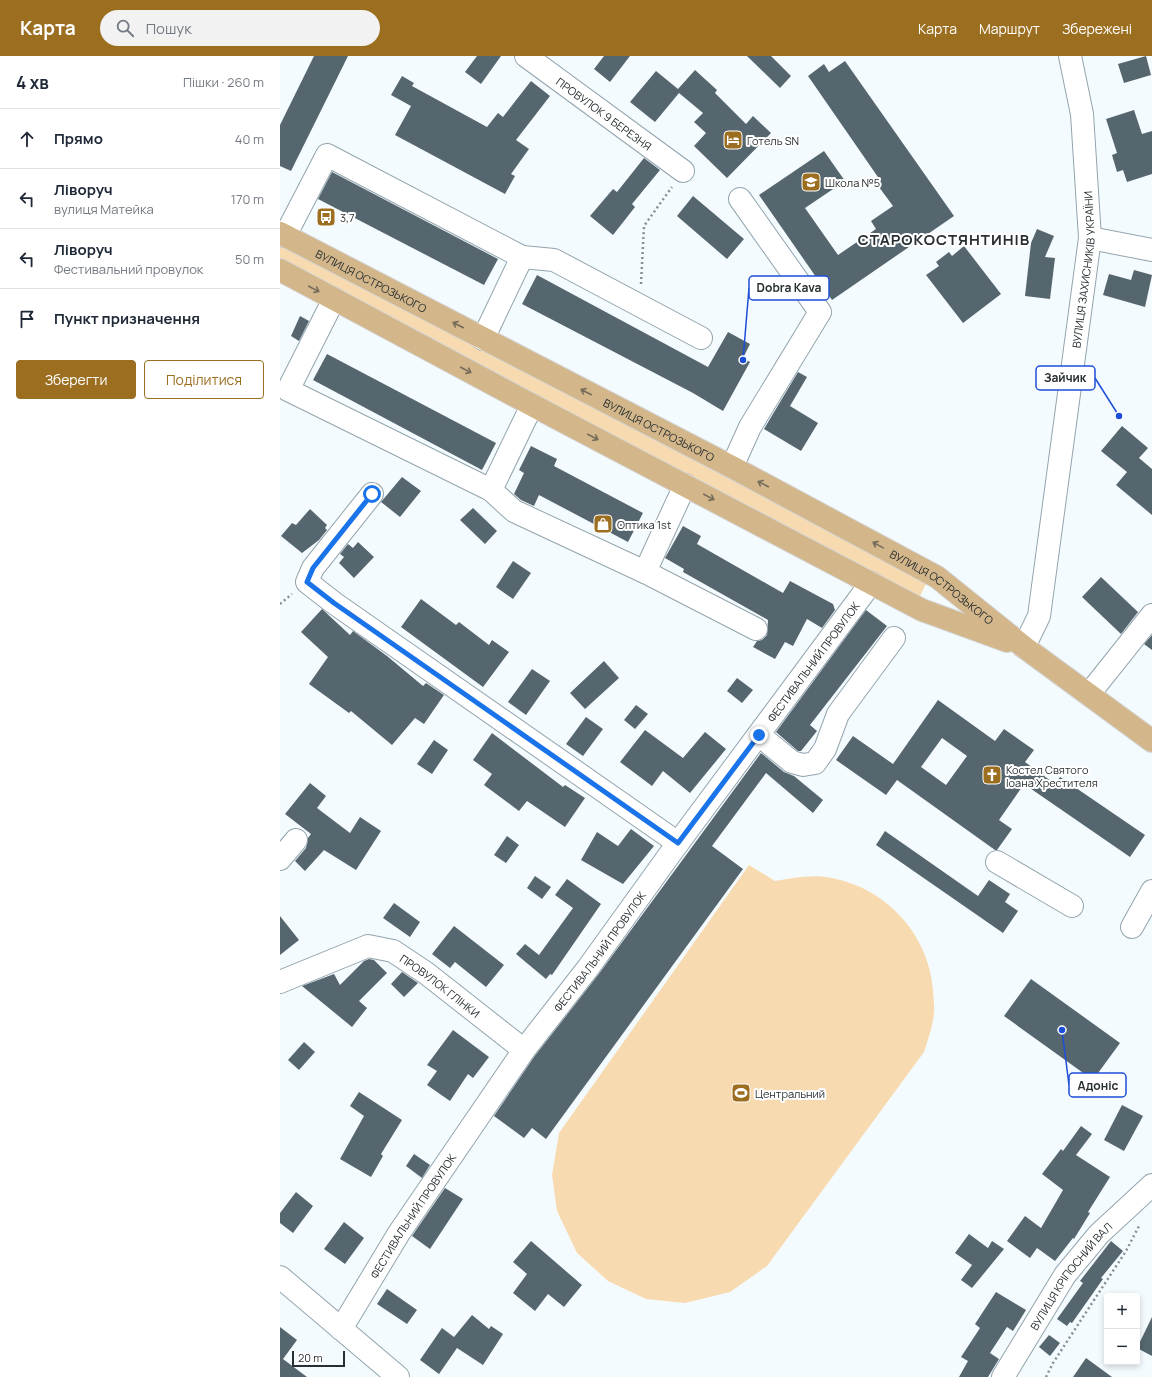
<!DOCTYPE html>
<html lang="uk">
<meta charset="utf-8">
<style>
:root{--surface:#fff;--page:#f2f2f3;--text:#1f2937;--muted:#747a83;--line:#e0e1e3;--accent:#9c6e1f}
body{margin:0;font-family:Manrope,sans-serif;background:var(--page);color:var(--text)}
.controls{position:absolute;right:12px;bottom:12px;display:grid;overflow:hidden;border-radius:4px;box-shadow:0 2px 6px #0003}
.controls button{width:36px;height:36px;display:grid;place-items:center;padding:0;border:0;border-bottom:1px solid var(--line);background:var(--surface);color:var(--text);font:20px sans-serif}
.scale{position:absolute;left:12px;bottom:10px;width:53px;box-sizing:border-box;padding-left:4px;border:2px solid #282f32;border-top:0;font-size:11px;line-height:14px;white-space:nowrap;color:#282f32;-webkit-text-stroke:3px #fff;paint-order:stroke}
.stop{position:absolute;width:12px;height:12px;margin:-9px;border:3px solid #1a73e8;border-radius:50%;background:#fff}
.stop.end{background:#1a73e8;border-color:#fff;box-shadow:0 1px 4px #0008}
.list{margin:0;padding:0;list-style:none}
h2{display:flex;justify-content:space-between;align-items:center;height:52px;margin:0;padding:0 16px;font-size:17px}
h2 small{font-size:13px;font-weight:400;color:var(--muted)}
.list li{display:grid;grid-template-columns:26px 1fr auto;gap:12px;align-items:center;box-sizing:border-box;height:60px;padding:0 16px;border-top:1px solid var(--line)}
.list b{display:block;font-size:15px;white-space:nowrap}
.list p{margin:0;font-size:13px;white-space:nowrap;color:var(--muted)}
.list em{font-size:13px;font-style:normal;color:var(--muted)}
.actions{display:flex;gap:8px;padding:12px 16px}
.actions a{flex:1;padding:9px 0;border:1px solid var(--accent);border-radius:4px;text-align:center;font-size:14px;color:var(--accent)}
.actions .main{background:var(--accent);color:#fff}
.icon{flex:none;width:22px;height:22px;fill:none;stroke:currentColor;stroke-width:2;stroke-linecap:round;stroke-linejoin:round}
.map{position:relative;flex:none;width:872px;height:1321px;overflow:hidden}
header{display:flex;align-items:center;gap:24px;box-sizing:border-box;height:56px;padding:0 20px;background:var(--accent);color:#fff}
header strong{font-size:19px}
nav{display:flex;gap:22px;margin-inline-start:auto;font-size:14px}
.search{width:280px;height:36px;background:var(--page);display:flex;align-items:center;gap:10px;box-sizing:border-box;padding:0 14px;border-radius:22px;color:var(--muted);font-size:15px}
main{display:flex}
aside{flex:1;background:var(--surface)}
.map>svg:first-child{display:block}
.green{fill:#f7dab0}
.building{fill:#56666e;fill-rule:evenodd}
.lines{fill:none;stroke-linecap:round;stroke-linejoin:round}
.minor-casing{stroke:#93a4ad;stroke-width:24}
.major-casing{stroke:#d4d5d6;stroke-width:24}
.path{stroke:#878e91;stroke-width:2.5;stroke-dasharray:2 3;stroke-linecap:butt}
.minor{stroke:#fff;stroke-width:22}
.major{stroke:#d3b68a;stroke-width:22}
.oneway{stroke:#756c5a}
.route{stroke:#1a73e8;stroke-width:5}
.labels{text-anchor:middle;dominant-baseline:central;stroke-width:4;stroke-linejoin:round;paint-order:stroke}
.street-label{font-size:11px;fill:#282f32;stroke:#fff}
.poi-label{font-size:11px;fill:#282f32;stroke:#fff;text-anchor:start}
.district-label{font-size:15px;font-weight:bold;letter-spacing:1px;fill:#282f32;stroke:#fff}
.leader{fill:none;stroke:#1d4ed8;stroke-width:1.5}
.callout-dot{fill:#1d4ed8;stroke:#fff;stroke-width:1.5}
.callout{fill:#fff;stroke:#1d4ed8;stroke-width:1.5}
.callout-label{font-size:12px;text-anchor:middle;font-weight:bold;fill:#282f32}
</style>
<header>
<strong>Карта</strong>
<div class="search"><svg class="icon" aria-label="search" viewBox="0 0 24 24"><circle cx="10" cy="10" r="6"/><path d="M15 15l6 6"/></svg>Пошук</div>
<nav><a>Карта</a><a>Маршрут</a><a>Збережені</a></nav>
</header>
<main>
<aside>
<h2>4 хв<small>Пішки · 260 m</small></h2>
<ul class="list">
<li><svg class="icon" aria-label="ahead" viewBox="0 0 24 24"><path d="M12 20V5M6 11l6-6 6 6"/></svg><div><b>Прямо</b></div><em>40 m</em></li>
<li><svg class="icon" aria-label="left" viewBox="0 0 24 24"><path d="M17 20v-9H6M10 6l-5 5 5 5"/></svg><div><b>Ліворуч</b><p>вулиця Матейка</p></div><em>170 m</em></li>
<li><svg class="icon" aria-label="left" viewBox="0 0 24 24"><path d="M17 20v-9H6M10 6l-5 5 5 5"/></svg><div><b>Ліворуч</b><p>Фестивальний провулок</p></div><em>50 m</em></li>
<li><svg class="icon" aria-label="arrive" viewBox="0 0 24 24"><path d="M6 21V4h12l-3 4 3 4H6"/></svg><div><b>Пункт призначення</b></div></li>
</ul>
<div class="actions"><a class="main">Зберегти</a><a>Поділитися</a></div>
</aside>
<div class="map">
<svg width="872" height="1321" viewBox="0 0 872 1321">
<rect width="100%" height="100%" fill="#f4fbff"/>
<g class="green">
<polygon points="0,186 649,522 639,542 0,206"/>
<path d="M469 809 495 825C514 822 533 818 552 822 607 833 648 878 653 933 653 941 655 950 654 957 653 970 648 983 644 996L487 1210 450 1236 405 1247 366 1243 328 1225 297 1197 277 1155 272 1119 279 1077Z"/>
</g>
<g class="building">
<polygon points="34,0 68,0 11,115 0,110 0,69"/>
<polygon points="197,0 221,0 201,28 185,16"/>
<polygon points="324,0 350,0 330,26 314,13"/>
<polygon points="467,0 491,0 511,20 500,32"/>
<polygon points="866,0 871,19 844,27 838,8"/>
<polygon points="565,5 674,160 552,244 479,139 544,95 565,125 525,152 558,199 596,173 591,165 613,150 596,127 600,124 528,20 544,8 549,16"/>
<polygon points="415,14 437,34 435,37 466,68 473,60 491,77 447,122 414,90 426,77 414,66 423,57 399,37 375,66 350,46 376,15 398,33"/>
<polygon points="122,20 134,27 132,30 207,71 218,57 223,61 251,25 270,40 236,84 249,93 231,118 235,120 225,138 115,79 131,50 111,39"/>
<polygon points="854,54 862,78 872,75 872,118 847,126 843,114 837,116 832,99 837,97 826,63"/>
<polygon points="364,102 380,114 352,148 355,151 333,179 310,160 333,133 337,136"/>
<polygon points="52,116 218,203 204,229 38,143"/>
<polygon points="413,140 464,183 447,203 397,160"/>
<polygon points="757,173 774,180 765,201 775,202 770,243 745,240 751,187"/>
<polygon points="684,190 721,238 683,267 646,219 659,210 656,206 669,196 672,200"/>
<polygon points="854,214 872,219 865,251 823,239 829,218 851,224"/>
<polygon points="257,219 428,311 448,276 470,288 463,302 470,306 443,355 413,337 242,248"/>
<polygon points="20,260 29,265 19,285 11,280"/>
<polygon points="47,298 216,387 202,414 33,324"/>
<polygon points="518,316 527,321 510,350 538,367 521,395 484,373"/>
<polygon points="842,370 868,392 859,402 872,413 872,459 836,429 847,416 821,395"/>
<polygon points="251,390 277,403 274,410 363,457 348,486 259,439 254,450 241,444 234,438 244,417 239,414"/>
<polygon points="122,421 141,435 120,461 101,446"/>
<polygon points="193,452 217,475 205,488 180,464"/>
<polygon points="30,453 47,469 45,472 47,474 39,484 22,497 1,480 12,467 16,469"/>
<polygon points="403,470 421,480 417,488 503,537 510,525 553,548 555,554 542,572 527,563 513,590 505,586 495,603 473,591 477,585 482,584 487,579 488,564 403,516 404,513 385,502"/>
<polygon points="78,486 94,501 74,522 59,507 64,501 60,498 68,488 73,492"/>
<polygon points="233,505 251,517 233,543 216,531"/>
<polygon points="821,521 858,556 841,578 802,541"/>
<polygon points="141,543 176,569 179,566 209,589 212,584 229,596 203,631 121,571"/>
<polygon points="42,553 70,579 73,575 107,600 143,630 146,627 164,639 144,668 135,662 112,689 71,655 69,657 29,628 48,601 21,576"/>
<polygon points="586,554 607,570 530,669 537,675 521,695 518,695 496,676"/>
<polygon points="872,579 872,594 864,588"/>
<polygon points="324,605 339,622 305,653 290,637"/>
<polygon points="252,613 270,625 246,659 228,646"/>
<polygon points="457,622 473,634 462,647 447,635"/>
<path d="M658 644 715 685 724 673 754 694 745 706 775 728 780 721 865 779 850 801 744 728 719 764 732 773 717 794H715L617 724 606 739 556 704 573 680 613 708ZM662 682 687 700 666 729 641 711Z"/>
<polygon points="356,649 368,658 355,673 344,664"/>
<polygon points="306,661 323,673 303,700 286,688"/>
<polygon points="365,674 403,702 425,676 446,693 410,737 383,715 372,730 340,706"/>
<polygon points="212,677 283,731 285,729 305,742 285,771 247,745 239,755 204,729 212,718 193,704"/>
<polygon points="154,684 168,694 152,718 137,708"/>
<polygon points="481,697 504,716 514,720 543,744 533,757 486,717 432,790 463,813 266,1083 252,1072 244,1082 214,1060 254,1001 318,919"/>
<polygon points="30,727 46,740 37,752 70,777 80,761 101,775 76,814 44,794 25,815 15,805 26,792 28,782 31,778 5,758"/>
<polygon points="351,773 374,790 343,828 301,804 317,776 338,790"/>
<polygon points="605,775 698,840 709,824 730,838 725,846 738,855 723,877 596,789"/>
<polygon points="227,780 239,789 226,807 214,799"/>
<polygon points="255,820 271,831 262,843 247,832"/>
<polygon points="287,823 321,848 272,919 270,918 266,923 236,898 245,888 259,899 293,852 275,839"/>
<polygon points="114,847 140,866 130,881 103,862"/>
<polygon points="0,860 19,884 0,899"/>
<polygon points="174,870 224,909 206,931 175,906 170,912 152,898"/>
<polygon points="89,903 94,904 107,917 79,945 87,952 72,971 22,930 54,918 60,929 84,905"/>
<polygon points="122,916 138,927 124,941 111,928"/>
<polygon points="751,923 840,987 813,1024 724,960"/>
<polygon points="173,974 209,1001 193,1022 188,1018 170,1045 147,1029 157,1015 147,1009"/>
<polygon points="24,986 35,996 19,1014 8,1004"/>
<polygon points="79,1036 122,1064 101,1098 103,1100 91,1121 60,1103 84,1060 70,1050"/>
<polygon points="842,1049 863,1060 844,1095 824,1084"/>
<polygon points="801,1070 812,1078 796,1099 830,1121 808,1156 810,1157 794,1183 793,1182 775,1205 757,1192 750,1202 727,1185 745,1160 761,1172 783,1134 762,1118 781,1093 783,1095"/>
<polygon points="134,1098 150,1109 142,1122 126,1110"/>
<polygon points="165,1132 183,1143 150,1193 132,1180"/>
<polygon points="16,1136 33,1150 13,1177 0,1167 0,1157"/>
<polygon points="64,1166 84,1182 65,1208 44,1193"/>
<polygon points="689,1178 708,1192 712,1185 724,1193 692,1232 681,1224 692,1209 675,1197"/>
<polygon points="251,1185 302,1229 284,1251 268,1238 255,1255 233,1237 247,1218 233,1206"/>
<polygon points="831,1185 843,1195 821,1222 823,1223 792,1267 790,1266 787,1270 777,1263 803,1227 800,1225"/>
<polygon points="107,1233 137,1254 127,1268 97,1248"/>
<polygon points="716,1236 746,1254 733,1275 727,1271 710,1297 719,1303 708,1321 679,1321 688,1305 681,1301 700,1272 695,1268"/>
<polygon points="192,1259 209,1273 211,1270 223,1278 203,1309 177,1292 159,1318 140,1304 162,1272 174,1281"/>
<polygon points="872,1261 872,1300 857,1292"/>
<polygon points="0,1271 17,1284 3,1303 27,1321 0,1321"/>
<polygon points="769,1279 780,1287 770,1300 759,1291"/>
<polygon points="806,1302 832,1321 793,1321"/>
</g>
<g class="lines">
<defs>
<g id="minor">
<path id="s1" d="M246 0 403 115"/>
<polyline points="5,180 47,99 242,201 274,204 421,282"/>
<polyline points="810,182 872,194"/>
<polyline points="54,243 8,334 211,434 234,455 367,517 476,573"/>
<polyline points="203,283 242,201"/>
<polyline points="452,411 470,371 540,256 460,143"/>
<polyline points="211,434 252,349"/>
<polyline points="92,438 33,512 27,526 54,547 398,787"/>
<polyline points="365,516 405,429"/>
<path id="s2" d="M744 591 759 560 810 182 802 58 790 0"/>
<polyline points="809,638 872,559"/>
<polyline points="479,679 512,706 523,709 535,707 545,693 558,658 614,582"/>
<polyline points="0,803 16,784"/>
<polyline points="717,806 792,850"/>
<polyline points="852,871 872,835"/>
<path id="s3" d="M0 926 88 890 113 895 146 917 244 994"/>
<polyline points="0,1221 118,1321"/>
<path id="s4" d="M61 1273 119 1177 244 994 308 912 398 787 591 527"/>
<path id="s5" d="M723 1321 785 1219 819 1178 872 1129"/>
</g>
<g id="major">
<path id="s6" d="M0 177 452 411 657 521 744 591 872 685"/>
<polyline points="0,214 252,349 642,554 727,585"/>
</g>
</defs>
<use href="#minor" class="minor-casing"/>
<use href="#major" class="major-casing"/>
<g class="path">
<polyline points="361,228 364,170 392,131"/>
<polyline points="0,548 12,538"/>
<polyline points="766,1321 773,1307 846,1195 859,1170"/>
</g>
<use href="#minor" class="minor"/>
<use href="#major" class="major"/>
</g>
<defs><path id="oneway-shaft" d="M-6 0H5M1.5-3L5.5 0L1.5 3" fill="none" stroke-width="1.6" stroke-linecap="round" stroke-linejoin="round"/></defs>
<g class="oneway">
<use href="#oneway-shaft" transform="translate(34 233) rotate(28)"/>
<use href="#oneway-shaft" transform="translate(178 269) rotate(-153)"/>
<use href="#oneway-shaft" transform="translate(186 314) rotate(28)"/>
<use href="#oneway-shaft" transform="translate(306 336) rotate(-153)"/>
<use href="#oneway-shaft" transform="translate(313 381) rotate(27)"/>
<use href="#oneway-shaft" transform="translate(483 428) rotate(-152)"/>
<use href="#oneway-shaft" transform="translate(429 441) rotate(28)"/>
<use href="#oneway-shaft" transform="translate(598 489) rotate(-151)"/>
</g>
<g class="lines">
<polyline class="route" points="92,438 33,512 27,526 54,547 398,787 479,679"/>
</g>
<defs>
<symbol id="hotel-square" viewBox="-11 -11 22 22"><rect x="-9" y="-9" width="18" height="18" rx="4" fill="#9c6e1f" stroke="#fff"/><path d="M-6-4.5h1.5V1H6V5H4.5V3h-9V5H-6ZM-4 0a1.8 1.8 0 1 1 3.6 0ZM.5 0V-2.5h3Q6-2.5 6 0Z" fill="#fff"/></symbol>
<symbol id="school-square" viewBox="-11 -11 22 22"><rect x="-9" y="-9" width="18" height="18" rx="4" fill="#9c6e1f" stroke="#fff"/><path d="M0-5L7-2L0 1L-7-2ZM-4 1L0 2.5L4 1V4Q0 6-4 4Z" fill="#fff"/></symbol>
<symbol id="bus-square" viewBox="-11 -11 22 22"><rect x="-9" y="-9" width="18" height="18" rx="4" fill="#9c6e1f" stroke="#fff"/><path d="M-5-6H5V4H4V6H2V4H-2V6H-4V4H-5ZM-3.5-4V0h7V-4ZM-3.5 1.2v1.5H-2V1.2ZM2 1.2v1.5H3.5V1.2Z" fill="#fff"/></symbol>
<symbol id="shop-square" viewBox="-11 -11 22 22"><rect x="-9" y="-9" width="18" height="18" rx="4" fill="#9c6e1f" stroke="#fff"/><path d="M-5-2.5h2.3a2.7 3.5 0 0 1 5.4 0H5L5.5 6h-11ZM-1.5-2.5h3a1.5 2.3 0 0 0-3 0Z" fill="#fff"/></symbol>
<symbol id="church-square" viewBox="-11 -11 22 22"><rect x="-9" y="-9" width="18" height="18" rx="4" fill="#9c6e1f" stroke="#fff"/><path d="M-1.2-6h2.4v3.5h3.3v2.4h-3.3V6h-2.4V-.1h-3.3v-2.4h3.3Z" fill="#fff"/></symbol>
<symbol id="stadium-square" viewBox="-11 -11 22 22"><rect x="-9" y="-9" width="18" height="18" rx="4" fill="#9c6e1f" stroke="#fff"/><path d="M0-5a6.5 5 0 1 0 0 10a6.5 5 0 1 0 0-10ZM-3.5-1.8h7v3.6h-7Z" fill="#fff"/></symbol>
</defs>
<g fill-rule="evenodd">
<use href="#hotel-square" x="442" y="73" width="22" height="22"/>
<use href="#school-square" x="520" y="115" width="22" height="22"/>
<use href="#bus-square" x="35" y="150" width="22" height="22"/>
<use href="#shop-square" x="312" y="457" width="22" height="22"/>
<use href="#church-square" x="701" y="708" width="22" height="22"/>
<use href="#stadium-square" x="450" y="1026" width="22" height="22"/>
</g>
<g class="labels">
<g class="street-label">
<text stroke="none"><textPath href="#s1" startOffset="97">ПРОВУЛОК 9 БЕРЕЗНЯ</textPath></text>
<text stroke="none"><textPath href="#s2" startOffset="384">ВУЛИЦЯ ЗАХИСНИКІВ УКРАЇНИ</textPath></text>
<text stroke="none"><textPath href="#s6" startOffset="103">ВУЛИЦЯ ОСТРОЗЬКОГО</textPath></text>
<text stroke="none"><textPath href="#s6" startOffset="427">ВУЛИЦЯ ОСТРОЗЬКОГО</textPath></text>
<text stroke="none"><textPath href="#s6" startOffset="751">ВУЛИЦЯ ОСТРОЗЬКОГО</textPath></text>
<text stroke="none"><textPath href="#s4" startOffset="818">ФЕСТИВАЛЬНИЙ ПРОВУЛОК</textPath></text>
<text stroke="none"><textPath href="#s4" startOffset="458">ФЕСТИВАЛЬНИЙ ПРОВУЛОК</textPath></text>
<text stroke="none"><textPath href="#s3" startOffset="179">ПРОВУЛОК ГЛІНКИ</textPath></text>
<text stroke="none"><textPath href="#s4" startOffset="134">ФЕСТИВАЛЬНИЙ ПРОВУЛОК</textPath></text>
<text stroke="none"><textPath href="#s5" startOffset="122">ВУЛИЦЯ КРІПОСНИЙ ВАЛ</textPath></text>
</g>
<g class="poi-label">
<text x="467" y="84">Готель SN</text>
<text x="545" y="126">Школа №5</text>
<text x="60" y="161">3,7</text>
<text x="337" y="468">Оптика 1st</text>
<text x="726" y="713">Костел Святого<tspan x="726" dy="13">Іоана Хрестителя</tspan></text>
<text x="475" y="1037">Центральний</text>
</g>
<g class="district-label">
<text x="664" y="183">СТАРОКОСТЯНТИНІВ</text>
</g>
</g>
<path class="leader" d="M463 304L469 232M839 360L815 322M782 974L789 1029"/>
<g class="callout-dot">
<circle cx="463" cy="304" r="4"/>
<circle cx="839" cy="360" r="4"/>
<circle cx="782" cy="974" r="4"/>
</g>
<g class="callout">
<rect x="469" y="220" width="80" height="24" rx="4"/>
<rect x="756" y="310" width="59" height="24" rx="4"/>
<rect x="789" y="1017" width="57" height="24" rx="4"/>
</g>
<g class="callout-label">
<text x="509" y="236">Dobra Kava</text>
<text x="785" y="326">Зайчик</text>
<text x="818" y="1034">Адоніс</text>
</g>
</svg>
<div class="controls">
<button>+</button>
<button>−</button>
</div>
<div class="scale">20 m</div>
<div class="stop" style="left:92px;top:438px"></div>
<div class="stop end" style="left:479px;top:679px"></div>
</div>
</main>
